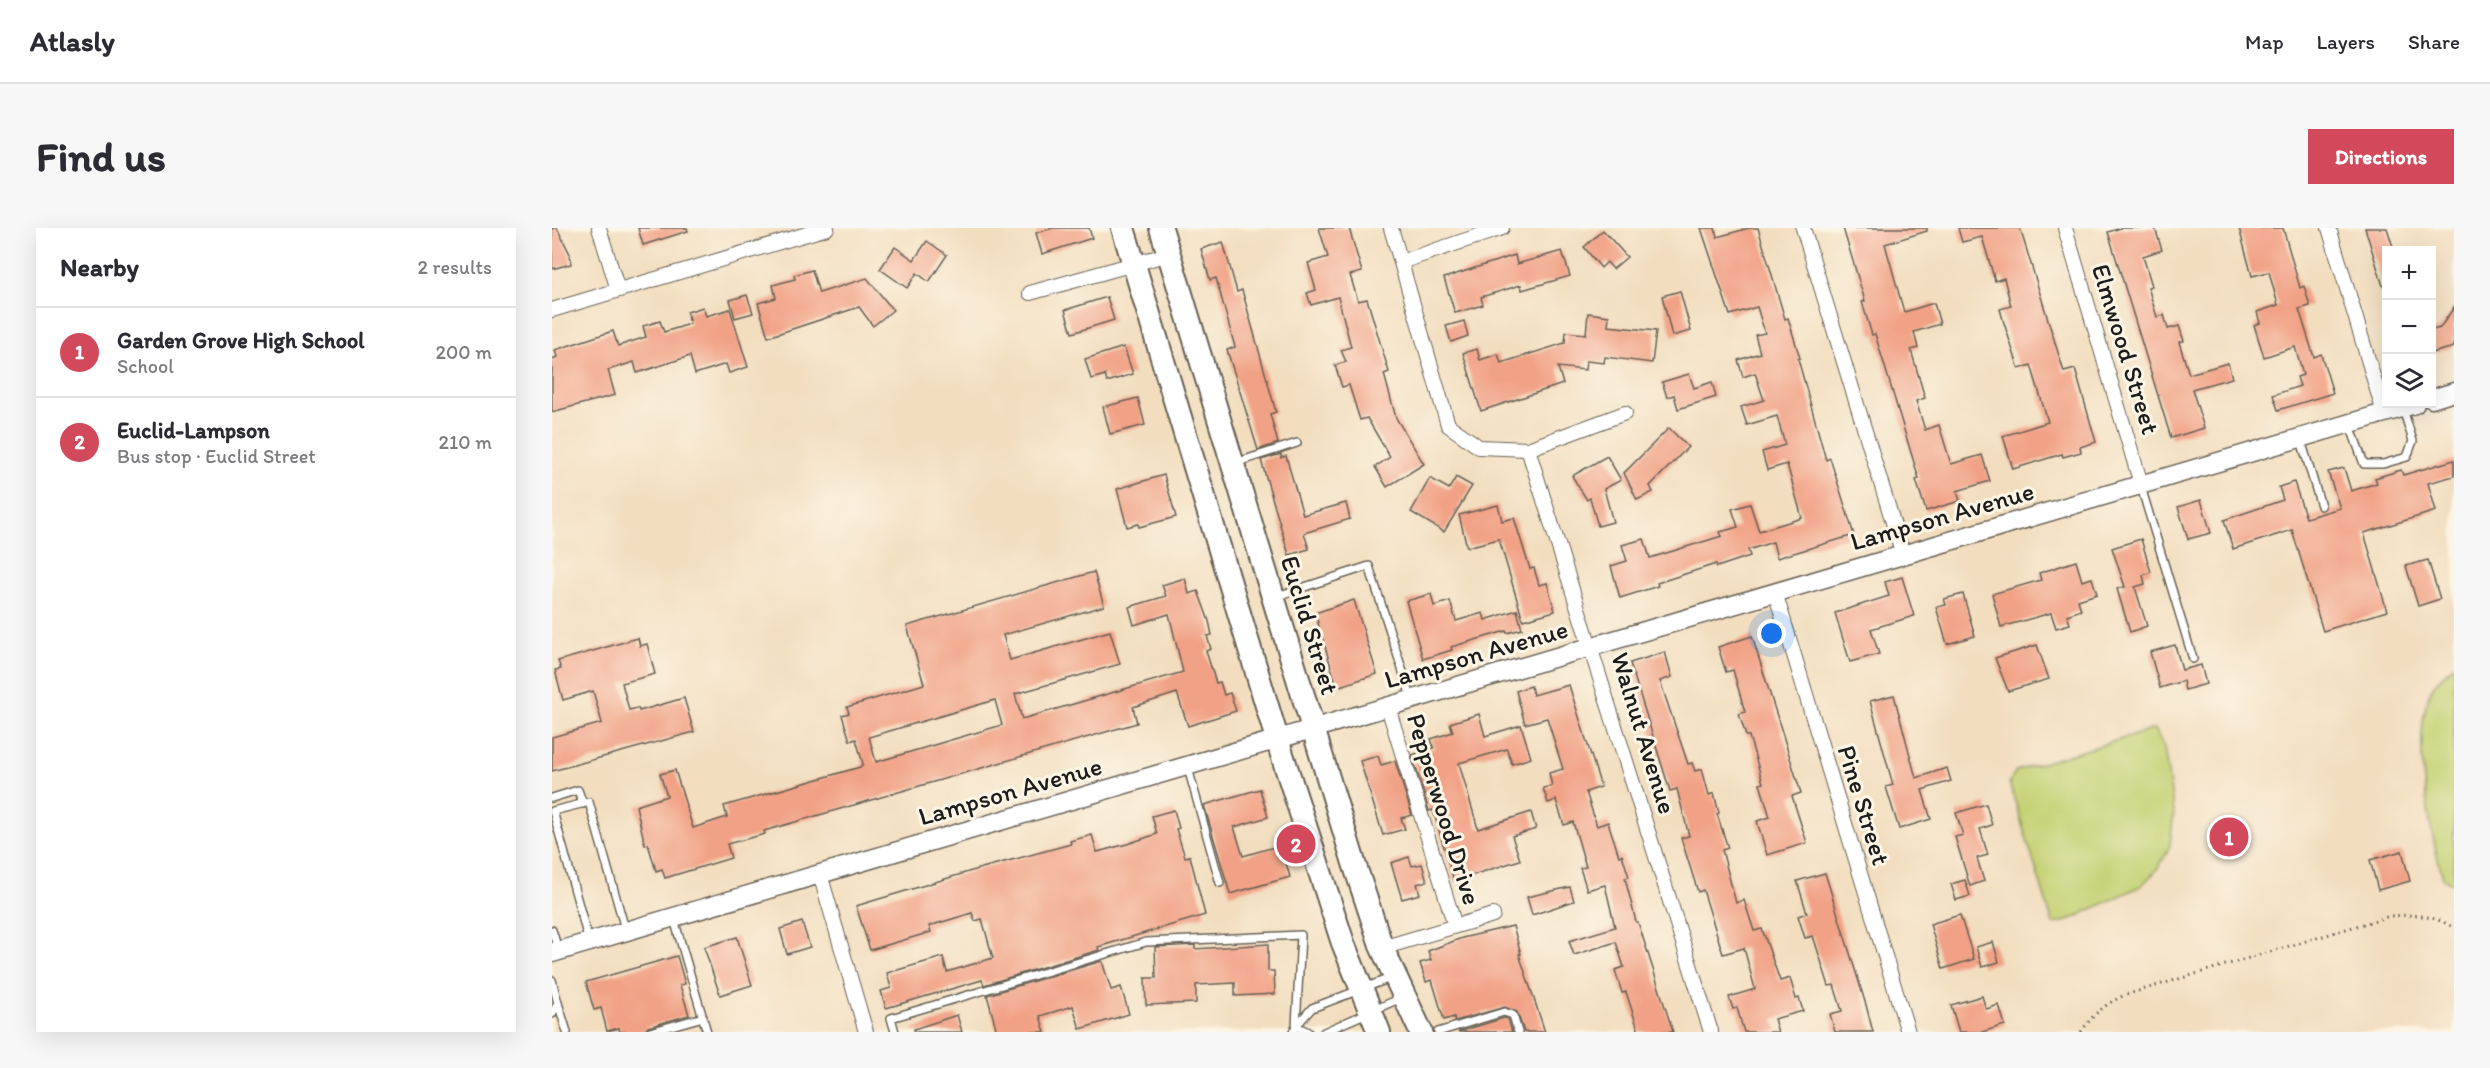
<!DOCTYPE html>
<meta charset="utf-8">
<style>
:root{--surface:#fff;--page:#f7f7f7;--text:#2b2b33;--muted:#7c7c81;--line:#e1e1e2;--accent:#d1495b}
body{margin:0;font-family:Itim,sans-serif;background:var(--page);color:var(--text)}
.controls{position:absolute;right:18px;top:18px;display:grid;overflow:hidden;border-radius:0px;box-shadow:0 6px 24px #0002}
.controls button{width:54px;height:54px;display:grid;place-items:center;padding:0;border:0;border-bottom:2px solid var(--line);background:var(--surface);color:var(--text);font:30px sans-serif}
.you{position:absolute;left:1220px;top:406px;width:21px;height:21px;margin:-15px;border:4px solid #fff;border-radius:50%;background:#1a73e8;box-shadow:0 0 0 9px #1a73e833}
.badge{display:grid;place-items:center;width:39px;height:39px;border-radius:50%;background:var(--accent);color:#fff;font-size:20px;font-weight:700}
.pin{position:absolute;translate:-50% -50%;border:3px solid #fff;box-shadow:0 2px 6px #0006}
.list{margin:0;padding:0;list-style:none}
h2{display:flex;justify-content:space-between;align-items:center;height:78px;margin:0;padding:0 24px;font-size:26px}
h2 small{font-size:20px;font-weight:400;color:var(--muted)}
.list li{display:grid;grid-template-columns:39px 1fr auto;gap:18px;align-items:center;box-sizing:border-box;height:90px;padding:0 24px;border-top:2px solid var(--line)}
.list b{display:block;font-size:22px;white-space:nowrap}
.list p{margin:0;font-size:20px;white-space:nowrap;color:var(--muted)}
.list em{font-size:20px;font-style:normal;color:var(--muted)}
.icon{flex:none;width:33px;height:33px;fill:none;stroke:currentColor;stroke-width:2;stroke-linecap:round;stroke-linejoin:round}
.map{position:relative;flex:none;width:1902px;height:804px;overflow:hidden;border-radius:0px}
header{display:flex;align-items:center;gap:36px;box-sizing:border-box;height:84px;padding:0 30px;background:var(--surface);border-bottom:2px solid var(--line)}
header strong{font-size:28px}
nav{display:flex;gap:33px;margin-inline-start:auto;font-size:21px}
.intro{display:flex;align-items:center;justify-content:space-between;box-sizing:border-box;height:144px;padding:0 36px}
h1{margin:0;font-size:42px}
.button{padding:15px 27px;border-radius:0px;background:var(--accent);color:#fff;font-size:21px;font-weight:700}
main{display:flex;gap:36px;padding:0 36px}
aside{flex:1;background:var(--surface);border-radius:0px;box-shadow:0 6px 24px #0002}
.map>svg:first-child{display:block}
.green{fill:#c5d274;stroke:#707748;stroke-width:1.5}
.building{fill:#f1a185;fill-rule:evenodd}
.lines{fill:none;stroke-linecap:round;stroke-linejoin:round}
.service-casing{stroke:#676055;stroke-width:10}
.minor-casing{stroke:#676055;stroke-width:16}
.tertiary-casing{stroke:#676055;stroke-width:21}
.primary-casing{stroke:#676055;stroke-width:26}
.path{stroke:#676055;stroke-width:3;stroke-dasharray:1.5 4.5;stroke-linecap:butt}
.service{stroke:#fff;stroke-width:7}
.minor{stroke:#fff;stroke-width:14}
.tertiary{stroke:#fff;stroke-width:18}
.primary{stroke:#fff;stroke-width:22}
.labels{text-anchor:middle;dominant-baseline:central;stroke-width:6;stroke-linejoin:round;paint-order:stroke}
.street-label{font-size:26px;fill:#1c1c1c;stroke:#fcf5e5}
</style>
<header>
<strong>Atlasly</strong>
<nav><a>Map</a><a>Layers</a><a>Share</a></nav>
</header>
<div class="intro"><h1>Find us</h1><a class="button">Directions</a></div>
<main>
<aside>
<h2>Nearby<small>2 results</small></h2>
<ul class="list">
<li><span class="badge">1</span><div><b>Garden Grove High School</b><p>School</p></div><em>200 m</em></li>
<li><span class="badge">2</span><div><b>Euclid-Lampson</b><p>Bus stop · Euclid Street</p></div><em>210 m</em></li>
</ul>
</aside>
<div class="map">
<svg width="1902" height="804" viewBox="0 0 1902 804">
<rect width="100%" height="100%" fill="#fcf5e5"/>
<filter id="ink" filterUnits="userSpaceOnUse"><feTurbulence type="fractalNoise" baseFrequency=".0167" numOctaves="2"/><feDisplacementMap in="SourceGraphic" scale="12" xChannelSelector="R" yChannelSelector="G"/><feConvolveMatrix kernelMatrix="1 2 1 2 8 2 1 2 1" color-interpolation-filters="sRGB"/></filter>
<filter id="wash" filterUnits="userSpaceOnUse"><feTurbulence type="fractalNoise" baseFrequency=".008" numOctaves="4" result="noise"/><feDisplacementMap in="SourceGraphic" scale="24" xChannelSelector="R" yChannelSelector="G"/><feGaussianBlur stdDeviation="1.35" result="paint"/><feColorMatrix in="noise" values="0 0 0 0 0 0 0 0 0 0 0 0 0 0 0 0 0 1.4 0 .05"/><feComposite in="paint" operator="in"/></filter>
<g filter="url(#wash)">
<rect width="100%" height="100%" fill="#f2debf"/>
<g class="green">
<path d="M1902 437V656L1891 650C1878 603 1856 500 1882 457 1887 450 1896 443 1902 437Z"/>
<polygon points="1603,501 1612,520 1622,584 1618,617 1611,632 1602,645 1589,658 1515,693 1501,696 1457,554 1464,543"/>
</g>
<g id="blocks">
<g class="building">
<polygon points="0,0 5,0 18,26 19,36 0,41"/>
<polygon points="86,0 135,0 136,3 91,17"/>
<polygon points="501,0 537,0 540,10 490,26 484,5"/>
<polygon points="767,0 797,0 810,44 798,47 806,73 815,71 837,144 832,146 844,190 872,236 835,259 823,239 838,229 815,190 808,192 797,157 790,159 783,137 794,134 789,122 799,119 786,69 759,77 755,65 764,62 756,35 776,29"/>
<polygon points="1149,0 1163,0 1165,9 1197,0 1206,0 1233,91 1236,90 1248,130 1246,131 1274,232 1278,230 1302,307 1225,330 1221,314 1196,322 1198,328 1165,339 1164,336 1105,355 1106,358 1068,370 1059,338 1075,333 1070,317 1092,311 1098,330 1170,308 1168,304 1186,299 1180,281 1198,276 1207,303 1250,290 1235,236 1215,242 1210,224 1233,217 1225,188 1195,197 1189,179 1212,172 1203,145 1191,149 1186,132 1208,125 1203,107 1213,105 1205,79 1178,87"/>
<polygon points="1291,0 1375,0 1375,3 1333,16 1352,84 1382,75 1388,96 1362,104 1366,120 1359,122 1373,170 1364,173 1373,202 1387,197 1399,236 1430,227 1438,253 1405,263 1408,273 1374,283 1364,252 1367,251 1323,106 1320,107 1310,74 1313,73"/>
<polygon points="1406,0 1468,0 1512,144 1523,141 1544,214 1528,219 1529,224 1511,229 1510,226 1461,241 1451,208 1496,194 1479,137 1467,141 1452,95 1448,81 1459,78 1452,50 1443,53 1430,9 1410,14"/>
<polygon points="1569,0 1603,0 1610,22 1591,28 1600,58 1596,59 1605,89 1612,87 1616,101 1627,98 1632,113 1627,114 1637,146 1676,135 1680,150 1640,161 1652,200 1619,210 1556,4"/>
<polygon points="1687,0 1731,0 1748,60 1752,58 1758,78 1747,81 1762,129 1769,126 1781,165 1726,182 1721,167 1748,158 1745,149 1751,147 1743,119 1712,129 1702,97 1708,95 1705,84 1726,77 1717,44 1700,48"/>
<polygon points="1813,0 1835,0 1842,22 1834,22 1834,58 1831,58"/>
<polygon points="1051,2 1075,29 1061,41 1055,34 1049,40 1032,19"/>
<polygon points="375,13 395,27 377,54 365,45 355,60 328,41 343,19 362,32"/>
<polygon points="671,14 685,64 690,62 724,184 718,186 726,215 706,222 675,122 683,119 664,50 658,52 649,21"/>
<polygon points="1010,23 1018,48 970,62 969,57 929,69 931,77 903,85 892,50 963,27 965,36"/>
<polygon points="260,42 267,65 315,50 341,82 321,98 307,79 216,109 206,75 224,70 221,57 243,51 242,47"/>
<polygon points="1128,63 1139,103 1120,108 1110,68"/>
<polygon points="195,67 201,85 183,90 178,72"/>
<polygon points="555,69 562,92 520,105 513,82"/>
<polygon points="151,79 154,88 178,81 196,139 177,145 174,136 143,146 138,128 85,145 82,134 56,142 63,167 0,184 0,131 5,129 3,122 61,103 66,118 94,109 91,98 108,93 112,104 138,96 135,84"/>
<polygon points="1902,79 1902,119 1880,125 1880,102 1888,100"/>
<polygon points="1036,85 1057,88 1056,98 1104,103 1100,135 1053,129 1052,135 1034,133 1033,142 1006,139 1011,156 929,183 911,125 925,121 928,132 946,126 949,135 1013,115 1014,104 1034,106"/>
<polygon points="912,93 916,108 899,114 894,98"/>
<polygon points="572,119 581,146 555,154 553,147 539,151 533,131"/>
<polygon points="1137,146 1142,160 1160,154 1164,169 1126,181 1122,167 1115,169 1110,154"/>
<polygon points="586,170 593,197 558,206 551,179"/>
<polygon points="1117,200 1136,219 1098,258 1101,264 1085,272 1072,245"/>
<polygon points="729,226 729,230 734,228 751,287 794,275 798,291 752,305 757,321 737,327 709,232"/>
<polygon points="1055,228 1069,252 1052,261 1061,294 1046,298 1038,270 1035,272 1020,248"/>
<polygon points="1902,232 1902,248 1876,255 1884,283 1812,305 1835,383 1771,403 1740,302 1681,321 1672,292 1731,272 1727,259 1742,254 1754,290 1788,280 1776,244 1792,240 1799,263 1825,255 1823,250 1849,242 1851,247"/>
<polygon points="612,247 624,289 587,299 586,296 575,299 565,261"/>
<polygon points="904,249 920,258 892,304 859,284 878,250 897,261"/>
<polygon points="1649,272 1659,305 1636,311 1626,279"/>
<polygon points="946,277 950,293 962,290 978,341 982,340 987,357 995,355 1003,383 971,392 947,311 915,319 907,287"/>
<polygon points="1589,311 1599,344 1591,347 1593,356 1583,359 1595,398 1578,404 1565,361 1573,359 1560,320"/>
<polygon points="1876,332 1888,371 1866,378 1854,338"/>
<polygon points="1524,333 1530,353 1540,350 1545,366 1526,372 1529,382 1515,387 1518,396 1504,400 1499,385 1449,399 1440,366 1489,352 1487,345"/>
<path d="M542 344 552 378 451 407 458 432 558 403 568 436 463 466 470 491 631 444 617 386 582 397 577 379 614 368 610 357 633 350 637 366 646 363 657 393 660 407 655 408 659 421 654 423 664 455 668 454 672 467 678 465 684 483 636 498 625 465 581 479 585 495 212 603 213 606 175 616 179 630 113 650 110 641 104 643 96 616 93 617 84 578 115 568 108 546 123 542 141 600 175 589 172 578 308 539 311 536 304 511 298 513 290 487 297 485 295 479 372 456 355 398ZM443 472 450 497 324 534 317 509Z"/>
<polygon points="1350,349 1362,388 1319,401 1327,426 1298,434 1283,385 1337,368 1333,354"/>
<polygon points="879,366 882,378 898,373 904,393 931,385 933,392 965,382 970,401 955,405 954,403 899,419 900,422 871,431 854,373"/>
<polygon points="1411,366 1423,408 1395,416 1384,379 1394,377 1392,371"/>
<polygon points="802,372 825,446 785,459 763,385"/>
<polygon points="1200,408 1249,565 1240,568 1255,615 1215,627 1205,593 1218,589 1208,556 1211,555 1197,508 1194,508 1187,486 1193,484 1181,442 1174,444 1166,419"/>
<polygon points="86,410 88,418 95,416 103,446 70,455 77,482 86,480 87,483 132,470 142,504 0,543 0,509 50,495 41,463 11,472 3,442 9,441 6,433"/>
<polygon points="1485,417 1497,451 1456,463 1443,430"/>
<polygon points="1623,417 1630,442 1649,437 1654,456 1633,462 1631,453 1608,460 1598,424"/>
<polygon points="1113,424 1120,449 1108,453 1136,536 1140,535 1143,543 1150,541 1157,567 1162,565 1167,585 1165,586 1176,620 1170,622 1184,675 1192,672 1202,703 1210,701 1228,753 1238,750 1244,771 1247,770 1251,783 1222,791 1226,804 1192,804 1185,780 1181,781 1177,769 1203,761 1192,720 1171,726 1151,662 1146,664 1129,610 1137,608 1125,561 1118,563 1078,435"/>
<polygon points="1017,457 1049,559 1034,564 1045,598 1056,594 1067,628 1070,627 1077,649 1073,650 1084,694 1086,694 1121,804 1087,804 1074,764 1070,765 1063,742 1072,739 1064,714 1022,727 1017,713 1063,699 1053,657 1035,662 1028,640 1034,639 1021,594 1012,597 1004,572 996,575 991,560 1000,558 997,545 1011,541 995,490 973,496 964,463 979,458 981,467"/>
<polygon points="1342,467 1364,550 1395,540 1399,553 1370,562 1379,591 1347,601 1334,559 1341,557 1318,473"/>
<polygon points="927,486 933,508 969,497 979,530 960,536 955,521 907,535 926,601 979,584 984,601 960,608 968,632 902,653 881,582 877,583 860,527 882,520 879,511 901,504 898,495"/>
<polygon points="826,528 829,537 843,533 860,587 849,590 853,601 831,607 808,533"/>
<polygon points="708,561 716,589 682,599 691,628 729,617 738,649 678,666 652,577"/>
<polygon points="1434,576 1440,597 1428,601 1436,627 1425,630 1432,653 1418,658 1403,609 1411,607 1404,585"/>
<polygon points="622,582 627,600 624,601 633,629 638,628 653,687 546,719 547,722 432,757 430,752 334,780 329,763 339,760 335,745 391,729 395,744 441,730 430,691 423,693 420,685 377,698 379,704 318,722 304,678 426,641 519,616 518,613 540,607 545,624 575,616 605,606 600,588"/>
<polygon points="1850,623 1858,653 1826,662 1818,632"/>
<polygon points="857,629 860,638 870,636 875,653 865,656 868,666 850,671 839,635"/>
<polygon points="1273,645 1314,777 1321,804 1283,804 1278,786 1290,783 1282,757 1277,758 1261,708 1253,710 1246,688 1255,685 1245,653"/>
<polygon points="1413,652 1418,668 1404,672 1399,656"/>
<polygon points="1018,659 1022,673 980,687 975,669"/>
<polygon points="1408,687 1422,731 1391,741 1378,696"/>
<polygon points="250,694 258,719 235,726 228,701"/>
<polygon points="961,698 969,726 967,726 993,804 972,804 965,784 953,779 903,793 902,789 892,792 880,752 874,754 868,735 879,732 876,723 910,710"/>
<polygon points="185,709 200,757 168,767 152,719"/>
<polygon points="1441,714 1447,734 1430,739 1424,719"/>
<polygon points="716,716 716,743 722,743 723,766 683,768 683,755 644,757 644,775 594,777 593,750 604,750 603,719 643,717 643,721"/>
<polygon points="125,728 133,756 128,757 137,787 96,799 92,804 68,804 67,800 55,803 49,780 42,782 34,754"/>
<polygon points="550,733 559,762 569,759 577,786 528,801 521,778 488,788 493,804 445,804 435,767"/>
<polygon points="1430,768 1434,781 1447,777 1453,797 1430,804 1407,804 1399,777"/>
<polygon points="405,787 410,804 362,804 362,801"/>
<polygon points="952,790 956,791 960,804 906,804"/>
</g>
</g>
</g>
<g filter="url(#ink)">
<use href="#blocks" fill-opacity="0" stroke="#676055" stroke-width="1.5"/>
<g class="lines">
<defs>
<g id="service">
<polyline points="1798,197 1812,236 1831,236 1855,229 1861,213 1851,181"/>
<polyline points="1749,212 1769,278"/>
<polyline points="683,235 745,215"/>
<polyline points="1589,259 1641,431"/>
<polyline points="725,368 817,338 859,469"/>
<polyline points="636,540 668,655"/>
<polyline points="0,570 26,562 31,576"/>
<polyline points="122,691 155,804"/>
<polyline points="0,702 6,721"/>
<polyline points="37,714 1,583 37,574 73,701"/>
<polyline points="0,752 6,775 0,786"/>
<polyline points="6,775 15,804"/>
<polyline points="98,804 151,789"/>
<polyline points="343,804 339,790 594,714 749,707 744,798 741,804"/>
<polyline points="756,804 744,798 760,780 841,749"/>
<polyline points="772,804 849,770"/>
<polyline points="886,804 952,784 961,787 966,804"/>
</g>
<g id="minor">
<polyline points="47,0 66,62"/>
<polyline points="839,0 896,197 927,219 976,221 1073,185"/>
<polyline points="1251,0 1351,327"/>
<polyline points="1513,0 1589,256"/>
<polyline points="1777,0 1832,185"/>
<polyline points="849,34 950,0"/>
<polyline points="478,65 617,26"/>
<polyline points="0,82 275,0"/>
<polyline points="976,221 1159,804"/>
<polyline points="1223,364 1356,804"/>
<polyline points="836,479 903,698"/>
<polyline points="268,646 314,804"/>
<polyline points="830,720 941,687"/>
</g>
<g id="tertiary">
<polyline points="1880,171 1902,164"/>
<polyline points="0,725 1863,176"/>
</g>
<g id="primary">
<polyline points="571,0 725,511 791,715 827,804"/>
<polyline points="609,0 802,635 830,720 869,804"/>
</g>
</defs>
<use href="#service" class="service-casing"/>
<use href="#minor" class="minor-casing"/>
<use href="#tertiary" class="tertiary-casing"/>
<use href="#primary" class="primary-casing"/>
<path class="path" d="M1529 804C1541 786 1553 776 1573 767L1838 688C1862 686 1882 687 1902 700"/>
<use href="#service" class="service"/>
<use href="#minor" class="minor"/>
<use href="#tertiary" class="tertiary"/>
<use href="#primary" class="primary"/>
</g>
</g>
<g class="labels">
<g class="street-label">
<text transform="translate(1574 121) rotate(73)">Elmwood Street</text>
<text transform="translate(1390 288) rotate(-16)">Lampson Avenue</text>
<text transform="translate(758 397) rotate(73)">Euclid Street</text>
<text transform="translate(924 426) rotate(-16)">Lampson Avenue</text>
<text transform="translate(1092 505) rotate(73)">Walnut Avenue</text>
<text transform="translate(458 563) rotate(-16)">Lampson Avenue</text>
<text transform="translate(1312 577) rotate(73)">Pine Street</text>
<text transform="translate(892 581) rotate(73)">Pepperwood Drive</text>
</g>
</g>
</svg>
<div class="controls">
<button>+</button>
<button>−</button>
<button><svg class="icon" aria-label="layers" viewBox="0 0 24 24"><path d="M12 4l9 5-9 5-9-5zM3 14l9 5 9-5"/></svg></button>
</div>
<div class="you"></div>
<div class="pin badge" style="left:1677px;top:609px">1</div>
<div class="pin badge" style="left:744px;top:616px">2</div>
</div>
</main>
